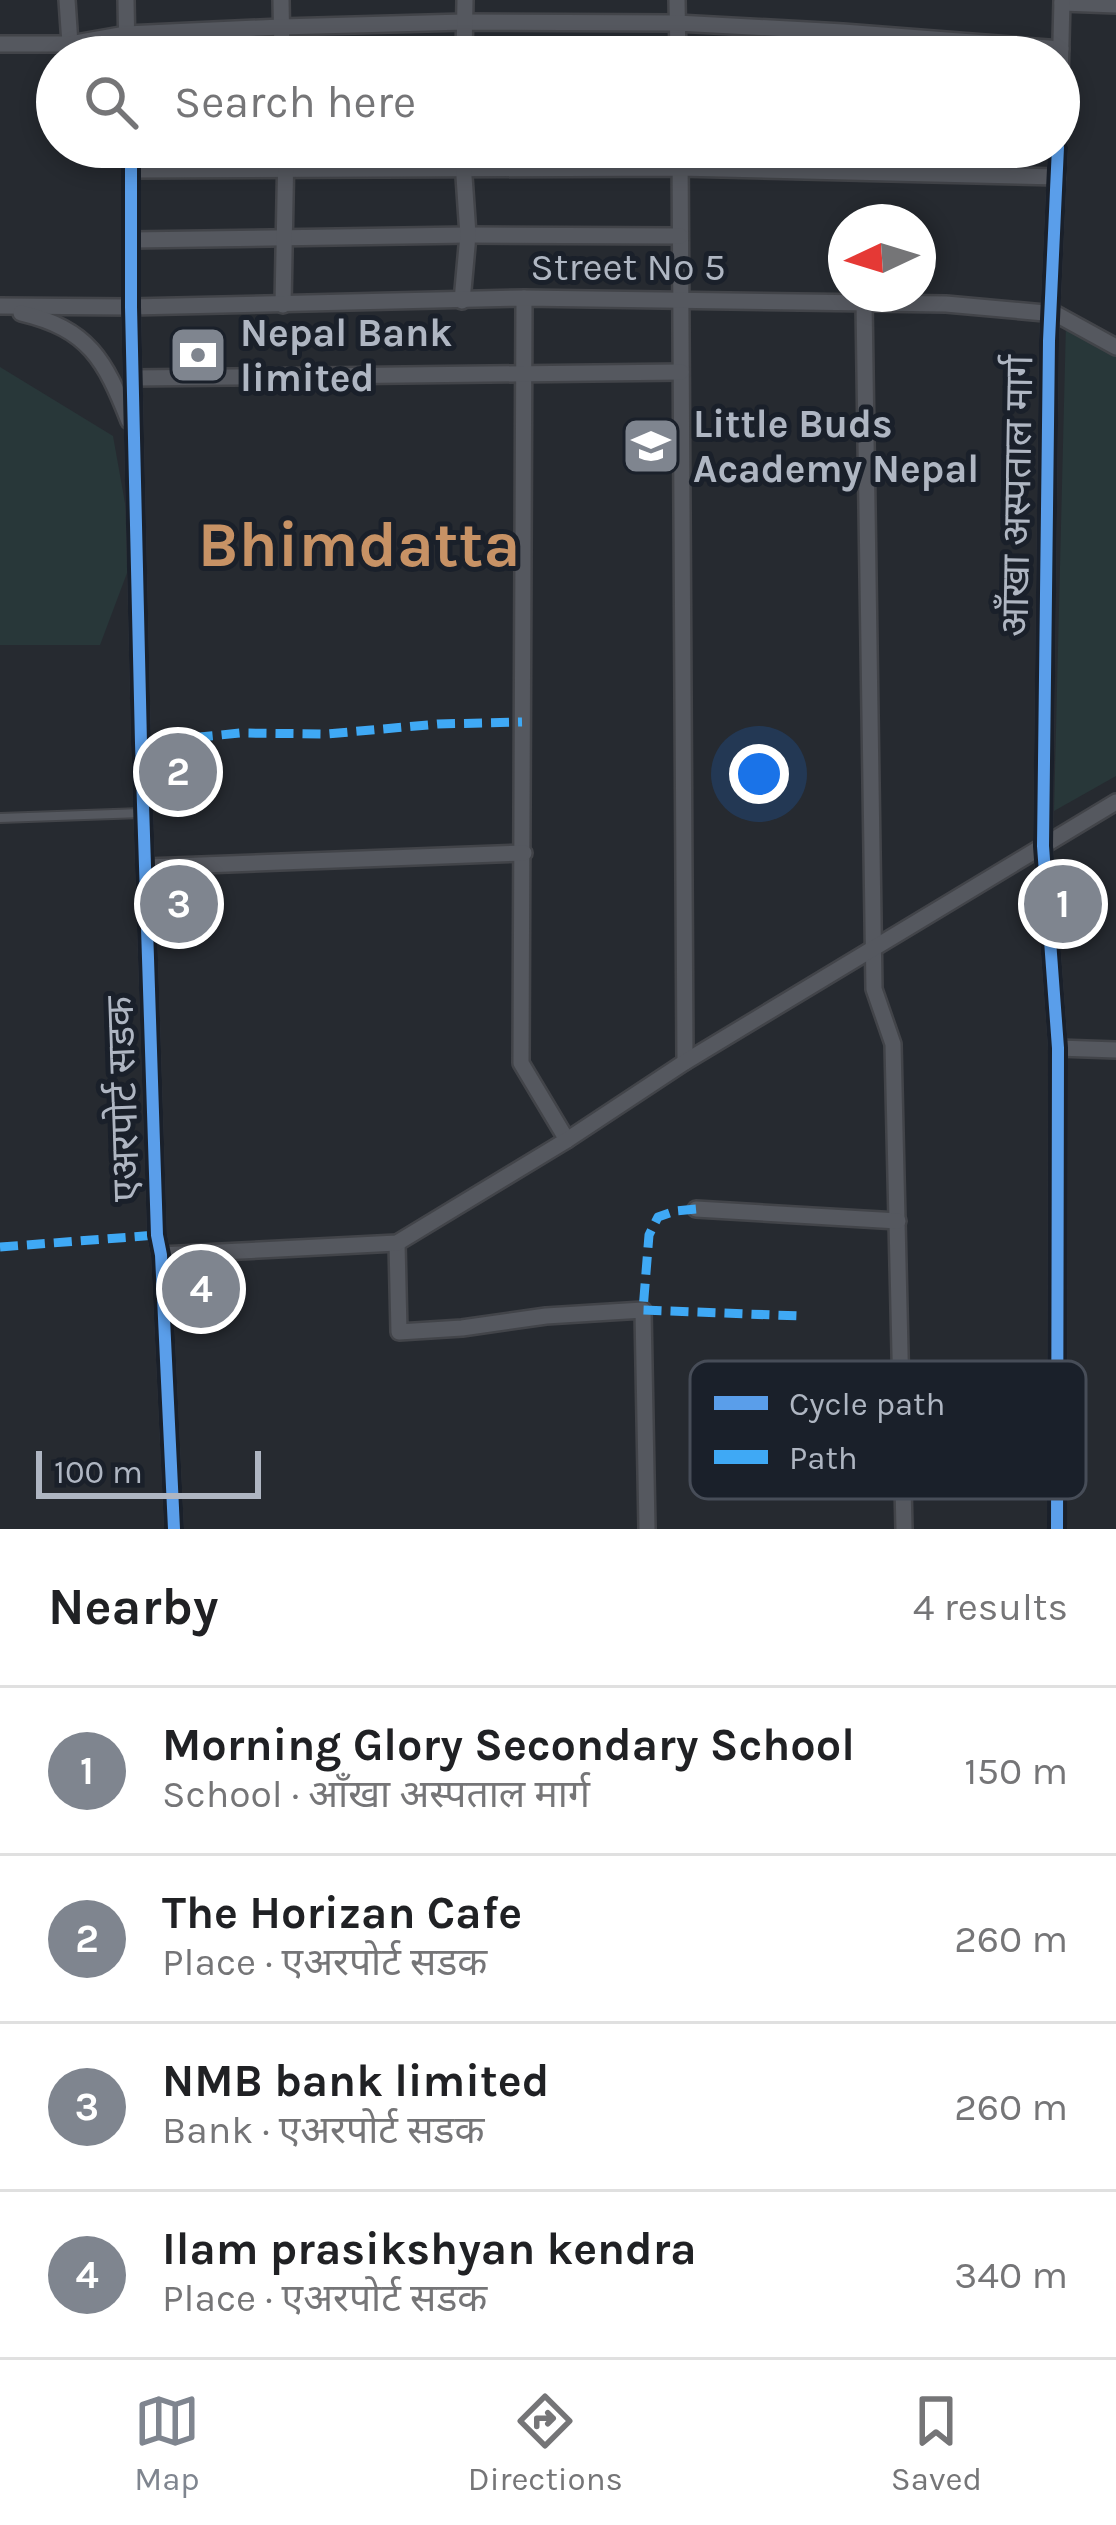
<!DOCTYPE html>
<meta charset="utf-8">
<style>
:root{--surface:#fff;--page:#f6f6f6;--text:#202124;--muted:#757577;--line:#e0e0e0;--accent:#7f858f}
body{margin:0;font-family:Karla,"Noto Sans Devanagari",sans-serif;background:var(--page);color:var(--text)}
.compass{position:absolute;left:828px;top:204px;width:108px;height:108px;border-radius:50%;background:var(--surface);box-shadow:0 6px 18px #0003;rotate:266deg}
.scale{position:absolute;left:36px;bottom:30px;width:225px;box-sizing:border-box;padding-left:12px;border:6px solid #afb6c2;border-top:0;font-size:33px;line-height:42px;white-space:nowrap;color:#afb6c2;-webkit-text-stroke:9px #1a202a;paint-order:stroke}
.you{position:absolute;left:759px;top:774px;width:42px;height:42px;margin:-30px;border:9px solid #fff;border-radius:50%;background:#1a73e8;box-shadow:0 0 0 18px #1a73e833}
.badge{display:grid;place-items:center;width:78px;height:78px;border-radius:50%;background:var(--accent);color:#fff;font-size:39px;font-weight:700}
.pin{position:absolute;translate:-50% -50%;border:6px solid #fff;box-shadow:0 3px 12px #0006}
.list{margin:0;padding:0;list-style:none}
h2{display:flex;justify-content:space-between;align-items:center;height:156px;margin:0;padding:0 48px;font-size:51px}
h2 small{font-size:39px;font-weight:400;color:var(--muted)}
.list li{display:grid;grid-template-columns:78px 1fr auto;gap:36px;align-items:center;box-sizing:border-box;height:168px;padding:0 48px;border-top:3px solid var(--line)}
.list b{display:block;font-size:45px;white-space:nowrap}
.list p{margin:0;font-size:39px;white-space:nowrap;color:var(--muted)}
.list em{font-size:39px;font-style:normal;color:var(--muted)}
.icon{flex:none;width:66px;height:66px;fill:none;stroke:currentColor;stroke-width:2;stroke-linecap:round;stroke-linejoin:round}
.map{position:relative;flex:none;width:1116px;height:1529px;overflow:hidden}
.search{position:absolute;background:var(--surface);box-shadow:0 6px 18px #0003;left:36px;right:36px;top:36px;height:132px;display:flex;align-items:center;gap:30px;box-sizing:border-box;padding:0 42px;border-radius:66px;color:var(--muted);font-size:45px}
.sheet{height:828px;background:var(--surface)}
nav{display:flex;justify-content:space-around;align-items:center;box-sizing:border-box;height:168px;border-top:3px solid var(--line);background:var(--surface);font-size:33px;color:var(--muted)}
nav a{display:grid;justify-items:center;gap:6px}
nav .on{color:var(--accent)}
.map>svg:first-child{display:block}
.green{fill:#283739}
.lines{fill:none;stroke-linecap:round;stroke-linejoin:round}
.service-casing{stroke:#424449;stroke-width:12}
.minor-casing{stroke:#424449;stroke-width:20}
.service{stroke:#55585f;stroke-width:8}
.minor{stroke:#55585f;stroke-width:15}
.quiet{stroke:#3fa9f5;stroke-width:9;stroke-dasharray:18 9;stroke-linecap:butt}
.cycleway-casing{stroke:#1a202a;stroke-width:20}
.cycleway{stroke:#5a9eea;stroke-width:12}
.labels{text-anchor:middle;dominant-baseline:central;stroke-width:10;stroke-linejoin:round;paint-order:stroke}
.street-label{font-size:39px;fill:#afb6c2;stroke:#1a202a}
.poi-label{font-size:39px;font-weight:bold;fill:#afb6c2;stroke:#1a202a;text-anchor:start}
.town-label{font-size:63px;font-weight:bold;fill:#c79265;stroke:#1a202a}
.key{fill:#1a202a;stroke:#474d58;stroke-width:3}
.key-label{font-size:33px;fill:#afb6c2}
</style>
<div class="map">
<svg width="1116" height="1529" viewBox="0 0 1116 1529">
<rect width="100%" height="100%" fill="#262a30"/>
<g class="green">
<polygon points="1066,323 1116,351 1116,776 1054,811"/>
<polygon points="0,367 113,436 132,542 130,565 100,645 0,645"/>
</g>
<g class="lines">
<defs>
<polyline id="service" points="0,818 142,813"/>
<g id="minor">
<polyline points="67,0 70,44"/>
<polyline points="126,0 127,57"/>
<polyline points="281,0 282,57"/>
<polyline points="677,0 678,57"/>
<polyline points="1062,3 1116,5"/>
<polyline points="0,44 70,44 126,34 281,27 464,22 677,23 843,32 1061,49"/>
<polyline points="464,57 465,0"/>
<polyline points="1059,122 1062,0"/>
<polyline points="131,147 131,307 141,743 157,1235 161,1255 174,1529"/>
<polyline points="680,147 685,1062"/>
<polyline points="132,170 680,168 1057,177"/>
<polyline points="132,240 468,235 680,236"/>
<polyline points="524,298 521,1063 567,1140"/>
<polyline points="462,301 468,235 462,147"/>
<polyline points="864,302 874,989 893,1044 904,1529"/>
<polyline points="283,305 286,147"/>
<polyline points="0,306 131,307 524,298 946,304 1056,314 1116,347"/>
<path d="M21 313C89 329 105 360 129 421"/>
<polyline points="133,378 681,372"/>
<polyline points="147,867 524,853"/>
<polyline points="1058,1048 1116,1050"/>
<polyline points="696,1209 898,1221"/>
<polyline points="397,1243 399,1332 462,1328 546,1316 643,1310 647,1529"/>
<polyline points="161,1255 397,1243 567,1140 685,1062 1116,802"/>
<polyline points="1057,1529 1058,1048 1043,846 1049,341 1058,147"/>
</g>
</defs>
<use href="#service" class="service-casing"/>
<use href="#minor" class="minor-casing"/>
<use href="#service" class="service"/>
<use href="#minor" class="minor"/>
<g class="quiet">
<polyline points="141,743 240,733 327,734 438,724 522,722"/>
<polyline points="696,1209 675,1211 658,1217 649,1235 643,1310 800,1316"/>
<polyline points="0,1247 157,1235"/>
</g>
<defs>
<g id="cycleway">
<polyline points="131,147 131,307 141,743 157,1235 161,1255 174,1529"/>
<polyline points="1057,1529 1058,1048 1043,846 1049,341 1058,147"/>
</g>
</defs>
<use href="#cycleway" class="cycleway-casing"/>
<use href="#cycleway" class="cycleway"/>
</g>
<defs>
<symbol id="bank-square" viewBox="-11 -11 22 22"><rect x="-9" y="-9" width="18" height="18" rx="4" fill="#7f858f" stroke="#1a202a"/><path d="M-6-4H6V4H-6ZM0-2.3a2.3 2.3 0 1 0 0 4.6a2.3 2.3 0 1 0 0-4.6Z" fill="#fff"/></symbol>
<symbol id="school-square" viewBox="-11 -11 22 22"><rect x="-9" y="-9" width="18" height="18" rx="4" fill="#7f858f" stroke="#1a202a"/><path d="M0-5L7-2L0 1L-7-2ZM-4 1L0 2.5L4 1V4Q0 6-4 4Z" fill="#fff"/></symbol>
</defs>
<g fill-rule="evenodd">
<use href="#bank-square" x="165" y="322" width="66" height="66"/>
<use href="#school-square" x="618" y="413" width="66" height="66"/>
</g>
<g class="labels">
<g class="street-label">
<text x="628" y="267">Street No 5</text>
<text transform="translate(1017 496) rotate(-89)">आँखा अस्पताल मार्ग</text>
<text transform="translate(123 1099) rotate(-92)">एअरपोर्ट सडक</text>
</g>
<g class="poi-label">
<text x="240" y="333">Nepal Bank<tspan x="240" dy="45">limited</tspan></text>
<text x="693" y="424">Little Buds<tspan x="693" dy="45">Academy Nepal</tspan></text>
</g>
<g class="town-label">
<text x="359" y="545">Bhimdatta</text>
</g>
</g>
<rect x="690" y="1361" width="396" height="138" rx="18" class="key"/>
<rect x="714" y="1396" width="54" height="14" fill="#5a9eea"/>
<rect x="714" y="1450" width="54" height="14" fill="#3fa9f5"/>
<g class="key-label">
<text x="789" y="1415">Cycle path</text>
<text x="789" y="1469">Path</text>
</g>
</svg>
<svg class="compass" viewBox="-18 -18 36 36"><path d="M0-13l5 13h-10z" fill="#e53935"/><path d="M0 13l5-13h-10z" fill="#757577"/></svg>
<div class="scale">100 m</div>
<div class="you"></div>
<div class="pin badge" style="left:1063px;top:904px">1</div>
<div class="pin badge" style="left:178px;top:772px">2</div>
<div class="pin badge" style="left:179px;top:904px">3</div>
<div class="pin badge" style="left:201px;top:1289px">4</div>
<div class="search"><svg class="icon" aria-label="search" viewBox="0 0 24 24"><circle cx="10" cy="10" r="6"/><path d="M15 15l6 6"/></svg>Search here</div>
</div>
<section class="sheet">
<h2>Nearby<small>4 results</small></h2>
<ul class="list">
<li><span class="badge">1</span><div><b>Morning Glory Secondary School</b><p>School · आँखा अस्पताल मार्ग</p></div><em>150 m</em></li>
<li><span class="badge">2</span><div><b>The Horizan Cafe</b><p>Place · एअरपोर्ट सडक</p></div><em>260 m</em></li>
<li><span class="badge">3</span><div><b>NMB bank limited</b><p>Bank · एअरपोर्ट सडक</p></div><em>260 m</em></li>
<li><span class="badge">4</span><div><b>Ilam prasikshyan kendra</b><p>Place · एअरपोर्ट सडक</p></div><em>340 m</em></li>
</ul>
</section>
<nav>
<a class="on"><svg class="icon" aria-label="map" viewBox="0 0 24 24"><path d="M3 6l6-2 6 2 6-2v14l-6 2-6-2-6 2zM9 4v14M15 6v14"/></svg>Map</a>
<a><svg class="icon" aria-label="directions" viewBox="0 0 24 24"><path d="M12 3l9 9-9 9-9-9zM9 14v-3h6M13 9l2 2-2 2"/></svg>Directions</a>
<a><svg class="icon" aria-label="saved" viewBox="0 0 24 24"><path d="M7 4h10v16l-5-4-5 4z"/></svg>Saved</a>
</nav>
